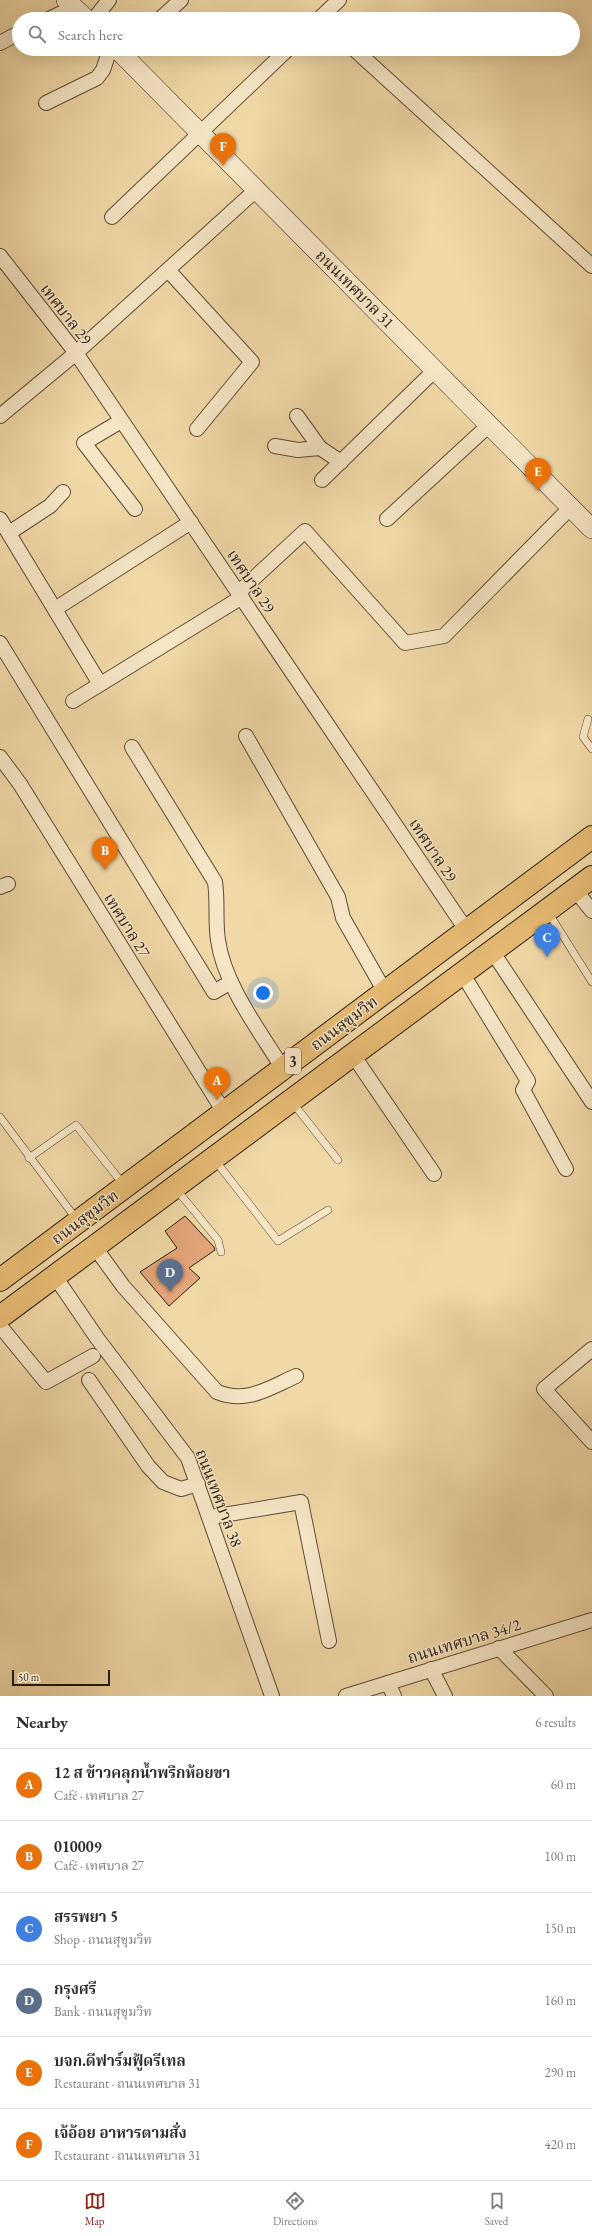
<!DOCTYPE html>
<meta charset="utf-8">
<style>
:root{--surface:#fff;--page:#f2f2f3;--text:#2b2b33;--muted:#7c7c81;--line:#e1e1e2;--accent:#8f2418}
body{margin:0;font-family:"EB Garamond","Noto Serif Thai",serif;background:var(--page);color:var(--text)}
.scale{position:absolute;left:12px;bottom:10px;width:98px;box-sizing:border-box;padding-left:4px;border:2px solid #2a1d13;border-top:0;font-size:11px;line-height:14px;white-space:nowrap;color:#2a1d13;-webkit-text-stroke:3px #f6e6c6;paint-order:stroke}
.you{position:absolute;left:263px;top:993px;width:14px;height:14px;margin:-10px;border:3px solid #fff;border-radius:50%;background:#1a73e8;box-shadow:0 0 0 6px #1a73e833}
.badge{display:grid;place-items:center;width:26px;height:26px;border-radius:50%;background:var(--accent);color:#fff;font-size:13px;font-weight:700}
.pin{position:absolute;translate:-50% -33px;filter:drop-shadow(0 1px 2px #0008)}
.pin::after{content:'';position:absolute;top:21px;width:14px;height:12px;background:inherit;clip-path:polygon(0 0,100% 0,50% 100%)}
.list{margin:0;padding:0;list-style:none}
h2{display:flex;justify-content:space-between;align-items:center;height:52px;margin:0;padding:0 16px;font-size:17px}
h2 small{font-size:13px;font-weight:400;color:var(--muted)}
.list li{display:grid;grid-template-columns:26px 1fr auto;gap:12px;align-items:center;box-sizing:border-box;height:72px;padding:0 16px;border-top:1px solid var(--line)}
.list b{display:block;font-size:15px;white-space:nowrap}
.list p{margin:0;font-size:13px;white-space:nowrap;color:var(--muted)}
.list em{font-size:13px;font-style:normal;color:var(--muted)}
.icon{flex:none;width:22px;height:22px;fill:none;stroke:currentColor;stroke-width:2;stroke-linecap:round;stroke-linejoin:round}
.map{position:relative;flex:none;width:592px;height:1696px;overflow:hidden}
.search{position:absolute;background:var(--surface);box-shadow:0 4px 16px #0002;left:12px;right:12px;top:12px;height:44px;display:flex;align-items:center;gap:10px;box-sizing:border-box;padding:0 14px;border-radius:22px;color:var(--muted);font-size:15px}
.sheet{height:484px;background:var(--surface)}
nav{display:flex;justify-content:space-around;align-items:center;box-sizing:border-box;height:56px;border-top:1px solid var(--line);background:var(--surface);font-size:11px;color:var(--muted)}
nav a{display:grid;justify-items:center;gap:2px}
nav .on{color:var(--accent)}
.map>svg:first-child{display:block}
.building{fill:#e4a67b;stroke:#2a1d13}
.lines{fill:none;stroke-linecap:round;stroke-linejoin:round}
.service-casing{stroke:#5c4c38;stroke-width:8}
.minor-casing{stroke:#5c4c38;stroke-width:16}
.secondary-casing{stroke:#2a1d13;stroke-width:20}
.trunk-casing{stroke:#2a1d13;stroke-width:24}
.service{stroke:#f6e6c6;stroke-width:7}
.minor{stroke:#f6e6c6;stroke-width:14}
.secondary{stroke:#f6e6c6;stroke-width:19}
.trunk{stroke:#e8bc74;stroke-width:22}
.labels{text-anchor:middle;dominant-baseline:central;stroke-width:3;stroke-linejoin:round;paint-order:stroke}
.shield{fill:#f6e6c6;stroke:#675949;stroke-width:1}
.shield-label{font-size:15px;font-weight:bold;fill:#2a1d13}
.street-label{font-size:16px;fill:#2a1d13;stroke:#f6e6c6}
</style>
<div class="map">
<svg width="592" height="1696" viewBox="0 0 592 1696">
<rect width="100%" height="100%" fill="#f1d8a7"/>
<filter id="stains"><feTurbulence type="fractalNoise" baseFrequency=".005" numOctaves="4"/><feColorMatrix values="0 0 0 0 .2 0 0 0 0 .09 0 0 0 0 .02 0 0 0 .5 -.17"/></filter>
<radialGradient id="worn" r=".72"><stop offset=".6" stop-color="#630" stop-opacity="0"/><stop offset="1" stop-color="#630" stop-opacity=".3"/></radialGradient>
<polygon class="building" points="185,1216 214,1247 215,1250 189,1268 200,1278 169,1306 140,1272 177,1248 165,1231"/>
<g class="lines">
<defs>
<g id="service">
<polyline points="588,719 583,737 592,749"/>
<polyline points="548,912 592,982"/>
<polyline points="292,1102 338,1160"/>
<polyline points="0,1117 77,1220"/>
<polyline points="29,1158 76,1125 123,1184"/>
<polyline points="214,1159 278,1241 328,1210"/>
<polyline points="176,1189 218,1240 221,1252"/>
</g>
<g id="minor">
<polyline points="49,19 74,7"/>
<polyline points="94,19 109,0"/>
<polyline points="160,19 181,0"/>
<polyline points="319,19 339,0"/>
<polyline points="0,43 19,33"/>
<polyline points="354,49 592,266"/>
<polyline points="46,103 97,78 103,70 110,49"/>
<polyline points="112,217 288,49"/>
<polyline points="0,256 76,353 467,931"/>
<polyline points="168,270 252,362 197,429"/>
<polyline points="0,416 76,353 256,190"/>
<polyline points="297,416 320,448"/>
<polyline points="121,421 84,443 135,509"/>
<polyline points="275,446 298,450 320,448 341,462"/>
<polyline points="322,480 435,370"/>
<polyline points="0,519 100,684"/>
<polyline points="387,519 489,425"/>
<polyline points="9,533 50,506 63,492"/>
<polyline points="239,592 305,531 405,643 444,636 571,507"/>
<polyline points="55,609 191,522"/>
<polyline points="0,643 214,992 231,982"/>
<polyline points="73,701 242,597"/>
<polyline points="246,736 338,897 343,918 385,992"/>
<path d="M132 747 215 882C218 902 215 921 218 940 224 985 260 1031 283 1069"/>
<polyline points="0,757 20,784 224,1112"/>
<polyline points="0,887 8,884"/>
<polyline points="575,890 592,911"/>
<polyline points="492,951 592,1102"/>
<polyline points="462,973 528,1081 523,1090 566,1169"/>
<polyline points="353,1055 434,1174"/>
<path d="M94 1246 123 1286 217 1392C247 1404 269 1388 296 1376"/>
<polyline points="54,1275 97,1338 188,1458 272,1696"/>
<polyline points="0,1326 46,1382 93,1356"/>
<polyline points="592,1349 544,1389 592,1442"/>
<polyline points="89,1380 148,1466 163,1482 181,1489 198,1484"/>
<polyline points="211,1517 301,1502 329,1641"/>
<polyline points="499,1648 546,1696"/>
<polyline points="431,1669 445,1696"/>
<polyline points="388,1683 394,1696"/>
<polyline points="346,1696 592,1620"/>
</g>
<g id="secondary">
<polyline points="66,0 86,19"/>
<polyline points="117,49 592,529"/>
</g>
<g id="trunk">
<polyline points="0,1280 592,837"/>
<polyline points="0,1317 592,877"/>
</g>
</defs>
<use href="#service" class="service-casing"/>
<use href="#minor" class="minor-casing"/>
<use href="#secondary" class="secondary-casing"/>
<use href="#trunk" class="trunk-casing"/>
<use href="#service" class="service"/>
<use href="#minor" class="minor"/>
<use href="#secondary" class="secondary"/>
<use href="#trunk" class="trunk"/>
</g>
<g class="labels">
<rect class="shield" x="285" y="1048" width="16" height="26" rx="3"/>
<g class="shield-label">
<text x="293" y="1061">3</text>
</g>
<g class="street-label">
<text transform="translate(355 289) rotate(45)">ถนนเทศบาล 31</text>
<text transform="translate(66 314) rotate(52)">เทศบาล 29</text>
<text transform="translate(251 581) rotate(56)">เทศบาล 29</text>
<text transform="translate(433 850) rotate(56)">เทศบาล 29</text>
<text transform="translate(127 925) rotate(58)">เทศบาล 27</text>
<text transform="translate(344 1023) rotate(-37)">ถนนสุขุมวิท</text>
<text transform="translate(85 1217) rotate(-37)">ถนนสุขุมวิท</text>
<text transform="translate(219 1498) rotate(69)">ถนนเทศบาล 38</text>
<text transform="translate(464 1641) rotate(-17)">ถนนเทศบาล 34/2</text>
</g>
</g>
<rect width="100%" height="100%" filter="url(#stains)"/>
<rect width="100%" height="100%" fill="url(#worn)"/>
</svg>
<div class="scale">50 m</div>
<div class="you"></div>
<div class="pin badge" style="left:217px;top:1100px;background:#e8710a">A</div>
<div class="pin badge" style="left:105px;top:870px;background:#e8710a">B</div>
<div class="pin badge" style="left:547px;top:957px;background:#3f7fe0">C</div>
<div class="pin badge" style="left:170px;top:1292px;background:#5c6f8a">D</div>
<div class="pin badge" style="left:538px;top:491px;background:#e8710a">E</div>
<div class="pin badge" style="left:223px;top:166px;background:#e8710a">F</div>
<div class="search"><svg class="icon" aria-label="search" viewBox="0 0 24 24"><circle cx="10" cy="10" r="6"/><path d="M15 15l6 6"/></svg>Search here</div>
</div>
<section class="sheet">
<h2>Nearby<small>6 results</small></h2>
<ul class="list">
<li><span class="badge" style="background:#e8710a">A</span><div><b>12 ส ข้าวคลุกน้ำพริกห้อยขา</b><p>Café · เทศบาล 27</p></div><em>60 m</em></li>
<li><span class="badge" style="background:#e8710a">B</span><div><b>010009</b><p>Café · เทศบาล 27</p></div><em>100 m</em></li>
<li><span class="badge" style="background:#3f7fe0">C</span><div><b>สรรพยา 5</b><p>Shop · ถนนสุขุมวิท</p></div><em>150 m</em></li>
<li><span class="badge" style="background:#5c6f8a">D</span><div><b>กรุงศรี</b><p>Bank · ถนนสุขุมวิท</p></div><em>160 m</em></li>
<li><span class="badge" style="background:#e8710a">E</span><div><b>บจก.ดีฟาร์มฟู้ดรีเทล</b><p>Restaurant · ถนนเทศบาล 31</p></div><em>290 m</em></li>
<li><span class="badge" style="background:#e8710a">F</span><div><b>เจ้อ้อย อาหารตามสั่ง</b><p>Restaurant · ถนนเทศบาล 31</p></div><em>420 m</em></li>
</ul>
</section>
<nav>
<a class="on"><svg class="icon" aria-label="map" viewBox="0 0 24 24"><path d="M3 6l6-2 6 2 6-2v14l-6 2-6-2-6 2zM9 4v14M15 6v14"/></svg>Map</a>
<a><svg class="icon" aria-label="directions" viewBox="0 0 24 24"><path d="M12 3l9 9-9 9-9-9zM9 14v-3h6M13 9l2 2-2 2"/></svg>Directions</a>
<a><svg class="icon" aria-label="saved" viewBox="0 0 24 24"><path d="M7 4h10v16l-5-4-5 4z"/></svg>Saved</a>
</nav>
